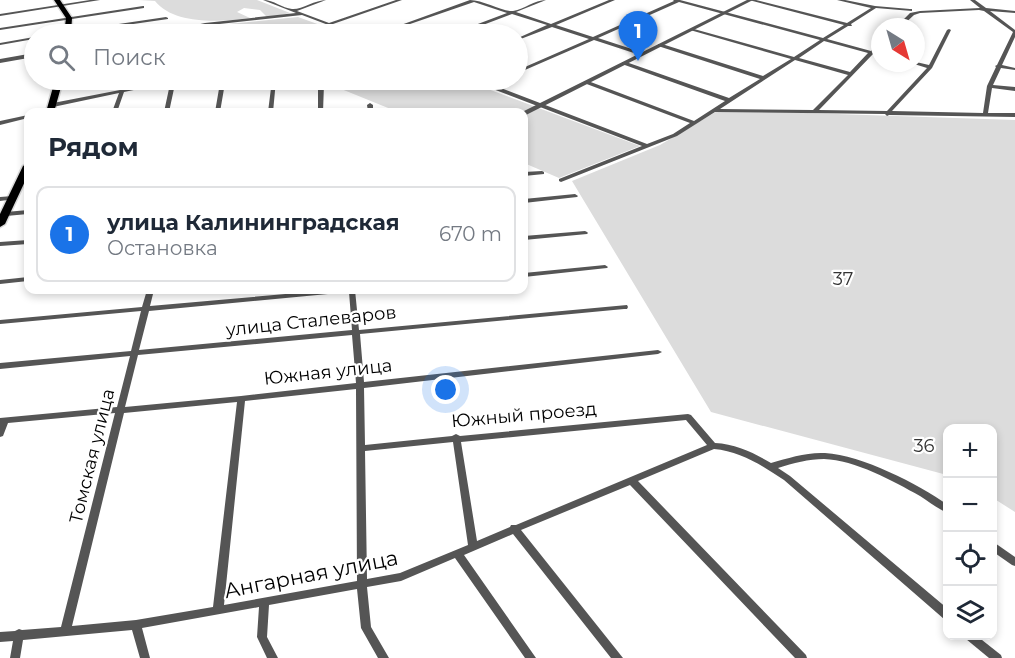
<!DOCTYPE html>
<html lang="ru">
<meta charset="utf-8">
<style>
:root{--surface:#fff;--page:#f2f2f3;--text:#1f2937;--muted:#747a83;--line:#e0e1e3;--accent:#1a73e8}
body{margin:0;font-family:Montserrat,sans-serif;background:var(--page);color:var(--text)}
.controls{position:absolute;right:18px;bottom:18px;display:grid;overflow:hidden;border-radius:12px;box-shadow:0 3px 9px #0003}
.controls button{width:54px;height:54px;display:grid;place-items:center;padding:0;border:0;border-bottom:2px solid var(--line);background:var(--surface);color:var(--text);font:30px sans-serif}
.compass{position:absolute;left:871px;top:18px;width:54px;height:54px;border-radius:50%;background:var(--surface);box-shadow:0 3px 9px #0003;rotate:143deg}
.you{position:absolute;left:446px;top:390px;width:21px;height:21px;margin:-15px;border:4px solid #fff;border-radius:50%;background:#1a73e8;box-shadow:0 0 0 9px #1a73e833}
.badge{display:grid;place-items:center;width:39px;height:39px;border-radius:50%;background:var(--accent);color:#fff;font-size:20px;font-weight:700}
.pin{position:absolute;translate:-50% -50px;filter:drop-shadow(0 2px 3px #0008)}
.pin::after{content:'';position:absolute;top:32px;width:21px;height:18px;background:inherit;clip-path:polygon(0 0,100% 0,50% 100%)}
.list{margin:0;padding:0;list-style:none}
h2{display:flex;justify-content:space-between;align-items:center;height:78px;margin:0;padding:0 24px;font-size:26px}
h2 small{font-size:20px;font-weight:400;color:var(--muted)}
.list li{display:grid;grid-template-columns:39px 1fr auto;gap:18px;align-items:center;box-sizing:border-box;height:96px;margin:0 12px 12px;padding:0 12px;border:2px solid var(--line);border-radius:12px}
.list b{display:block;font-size:22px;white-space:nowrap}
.list p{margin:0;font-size:20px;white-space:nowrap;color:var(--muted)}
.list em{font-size:20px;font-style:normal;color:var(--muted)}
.icon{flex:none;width:33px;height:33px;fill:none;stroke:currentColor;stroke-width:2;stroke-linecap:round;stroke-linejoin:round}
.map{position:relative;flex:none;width:1015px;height:658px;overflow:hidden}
.search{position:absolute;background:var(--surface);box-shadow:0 3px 9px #0003;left:24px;top:24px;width:504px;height:66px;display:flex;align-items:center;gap:15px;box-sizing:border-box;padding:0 21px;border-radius:33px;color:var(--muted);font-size:22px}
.panel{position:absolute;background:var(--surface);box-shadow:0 3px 9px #0003;left:24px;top:108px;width:504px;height:186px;border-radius:12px}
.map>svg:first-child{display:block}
.green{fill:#dcdcdc}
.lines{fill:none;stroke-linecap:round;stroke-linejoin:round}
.primary-casing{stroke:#dbdbdb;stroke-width:3}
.minor{fill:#555;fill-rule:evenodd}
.tertiary{fill:#555;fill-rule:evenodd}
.primary{fill:#000;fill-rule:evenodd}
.labels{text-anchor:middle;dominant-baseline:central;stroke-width:4.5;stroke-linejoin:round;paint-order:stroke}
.park-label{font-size:18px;fill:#333;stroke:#fff}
.street-label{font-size:18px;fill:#000;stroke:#fff}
.near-street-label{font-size:21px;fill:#000;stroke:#fff}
</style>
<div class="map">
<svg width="1015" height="658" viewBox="0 0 1015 658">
<rect width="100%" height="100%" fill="#fff"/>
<g class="green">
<path d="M139 0H257L290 13 268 18 260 10 244 8 237 12 250 18C221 22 174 25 155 1Z"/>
<polygon points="298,17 345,34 218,34 200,27"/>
<polygon points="319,80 464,80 640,146 559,178 524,163 524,112 398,112"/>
<polygon points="719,110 1015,120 1015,512 993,498 992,428 948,428 947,475 711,412 572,181 660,145"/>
</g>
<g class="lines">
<defs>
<g id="primary">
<polygon points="54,0 60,0 72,18 71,34 64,34 66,18"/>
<polygon points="55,80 63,80 54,112 46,112"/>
<polygon points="28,163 28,175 5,224 0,227 0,214 23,166"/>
</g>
</defs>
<use href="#primary" class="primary-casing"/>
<g class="minor">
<polygon points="90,0 100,0 0,16 0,14"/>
<path d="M263 0C274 0 282 8 292 9 301 10 315 0 326 0L297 11 329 23 396 0H402L333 24 357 33V34H352L302 15 201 26 216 33V34H212L197 27 159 34H153L205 23 296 13Z"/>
<path d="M470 0C483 0 503 12 513 11 525 9 534 0 546 0L516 12 551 24 609 0H615L556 25 593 37 674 1 673 0H680L823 38 844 25 749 0H756L847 23 871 8 837 0H845L875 6 910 9H912V11L876 8 851 24 852 26H848L827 39 871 51 880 43V47L875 52 880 54V56L873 54 819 110 887 111 927 68 911 63 916 62 929 65 947 30 949 29 951 30 932 68 892 111 983 113 987 86 996 67 995 66 997 65 1013 32 984 11 979 10 920 13 914 15 901 27H896L910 13 920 11 980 8 970 0H975L986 8 1015 11V13L990 11 1015 30V37L1002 65 1015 68V70L1001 68 993 85 1015 87V91L992 88 988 113H1015V117L889 115 887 116 885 114 715 112 677 136 561 182 559 181V179L642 146 472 81V80H477L488 84 499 80H504V81L493 85 647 144 673 134 690 123 584 83V81H588L694 121 725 101 622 64V62H626L729 98 760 79 658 46V44H662L763 76 791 59 690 30 694 29 794 57 820 40 679 2 598 38 644 53V55H640L594 40 518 73V70L589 39 552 27 518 40V38L547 25 512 14 459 34H454V33L507 13 474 2 381 34H376ZM824 41 868 53 850 72 799 58ZM795 60 848 75 813 110 720 109Z"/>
<polygon points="143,6 144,6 144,8 0,30 0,28"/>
<polygon points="166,17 168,18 168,19 64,34 56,34 58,33"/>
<polygon points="34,37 34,39 0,45 0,43"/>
<path d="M124 80H128L125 89 173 80C191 90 219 78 239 80L237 81 225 83 220 112H215L220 83 192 87 175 84 169 112H164L170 84 168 83 124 92 117 112H112L119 93 53 107 50 105 53 103 120 90Z"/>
<polygon points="272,80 276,80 273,112 268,112"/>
<polygon points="309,80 314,80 324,84 323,112 318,112 318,85"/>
<polygon points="370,103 373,105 373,112 368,112 367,105"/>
<polygon points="28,115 28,118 0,125 0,121"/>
<polygon points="542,171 544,172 544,174 524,176 524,172"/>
<polygon points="575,194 578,196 577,197 524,203 524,199"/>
<polygon points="13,196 16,198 15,199 0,201 0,197"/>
<polygon points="28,210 28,214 6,216 3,214 6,212"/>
<polygon points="585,231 587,232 588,233 587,234 524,240 524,236"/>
<polygon points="28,240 28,244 0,246 0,242"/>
<polygon points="605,265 608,267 607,268 524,277 524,273"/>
<polygon points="28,277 28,281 0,284 0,280"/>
<path d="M147 290H154L150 306 331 290H355L359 330 627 305 628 307 627 309H624L360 334 364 382 658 350 662 352 658 354 364 388 365 445 452 436 456 434 460 436 688 414 691 415 715 443C736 444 754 453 771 463 788 458 807 452 825 453 862 455 918 484 948 505V513C938 509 929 502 920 496 893 481 855 460 824 459 809 459 793 463 778 468L790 476 948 609V620L944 619 784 480C763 466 740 451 714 449L638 481 806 655 807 658H795L630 485 521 530 623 658H611L513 534 464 555 536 658H525L455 558 401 581 367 587 371 627 389 658H378L361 628 357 589 269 605 267 637 278 658H267L257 637 259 607 142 628 150 658H140L132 630 23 640 20 658H10L13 641 0 642V632L15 631 19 629 22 630 61 627 115 413 8 423 3 436 0 437V418L117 407 130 356 0 369V363L131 351 141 311 0 324V320L142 307ZM349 292 352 330 139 350 149 311ZM352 335 356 383 241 396 125 407 138 355ZM356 389 357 581 224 605 245 401ZM237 402 213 607 136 620 72 626 124 413ZM686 420 707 445 516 525H511L510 527 477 541 461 442ZM453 442 468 545 400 573 367 579 365 451Z"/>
<polygon points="992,541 1015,557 1015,566 1012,565 992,551"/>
<polygon points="965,636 977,636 1001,655 1002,658 989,658 966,639"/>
</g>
<g class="tertiary">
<polygon points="747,0 753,0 524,116 524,112 522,112"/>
<polygon points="34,53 34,57 0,63 0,59"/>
</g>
<use href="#primary" class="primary"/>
</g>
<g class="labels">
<g class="park-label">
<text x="843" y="279">37</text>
<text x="924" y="446">36</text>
</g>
<g class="street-label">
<text transform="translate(311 321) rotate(-6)">улица Сталеваров</text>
<text transform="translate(328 372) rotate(-6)">Южная улица</text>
<text transform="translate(524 415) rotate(-5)">Южный проезд</text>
<text transform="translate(92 456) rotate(-76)">Томская улица</text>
</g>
<g class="near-street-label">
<text transform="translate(311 574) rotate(-11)">Ангарная улица</text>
</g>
</g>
</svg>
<div class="controls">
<button>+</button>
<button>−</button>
<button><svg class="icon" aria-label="locate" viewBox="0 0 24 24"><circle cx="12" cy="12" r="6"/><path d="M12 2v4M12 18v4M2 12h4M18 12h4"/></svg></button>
<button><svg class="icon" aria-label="layers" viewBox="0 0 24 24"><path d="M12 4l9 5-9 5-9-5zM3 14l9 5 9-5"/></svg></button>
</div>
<svg class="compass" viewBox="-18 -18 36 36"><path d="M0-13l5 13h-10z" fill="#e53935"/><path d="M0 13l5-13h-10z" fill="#747a83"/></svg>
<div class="you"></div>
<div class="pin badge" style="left:638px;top:61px">1</div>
<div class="search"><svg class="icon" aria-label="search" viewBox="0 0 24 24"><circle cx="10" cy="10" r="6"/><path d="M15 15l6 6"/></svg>Поиск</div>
<section class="panel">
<h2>Рядом<small></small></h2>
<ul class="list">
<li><span class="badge">1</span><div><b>улица Калининградская</b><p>Остановка</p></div><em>670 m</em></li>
</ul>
</section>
</div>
